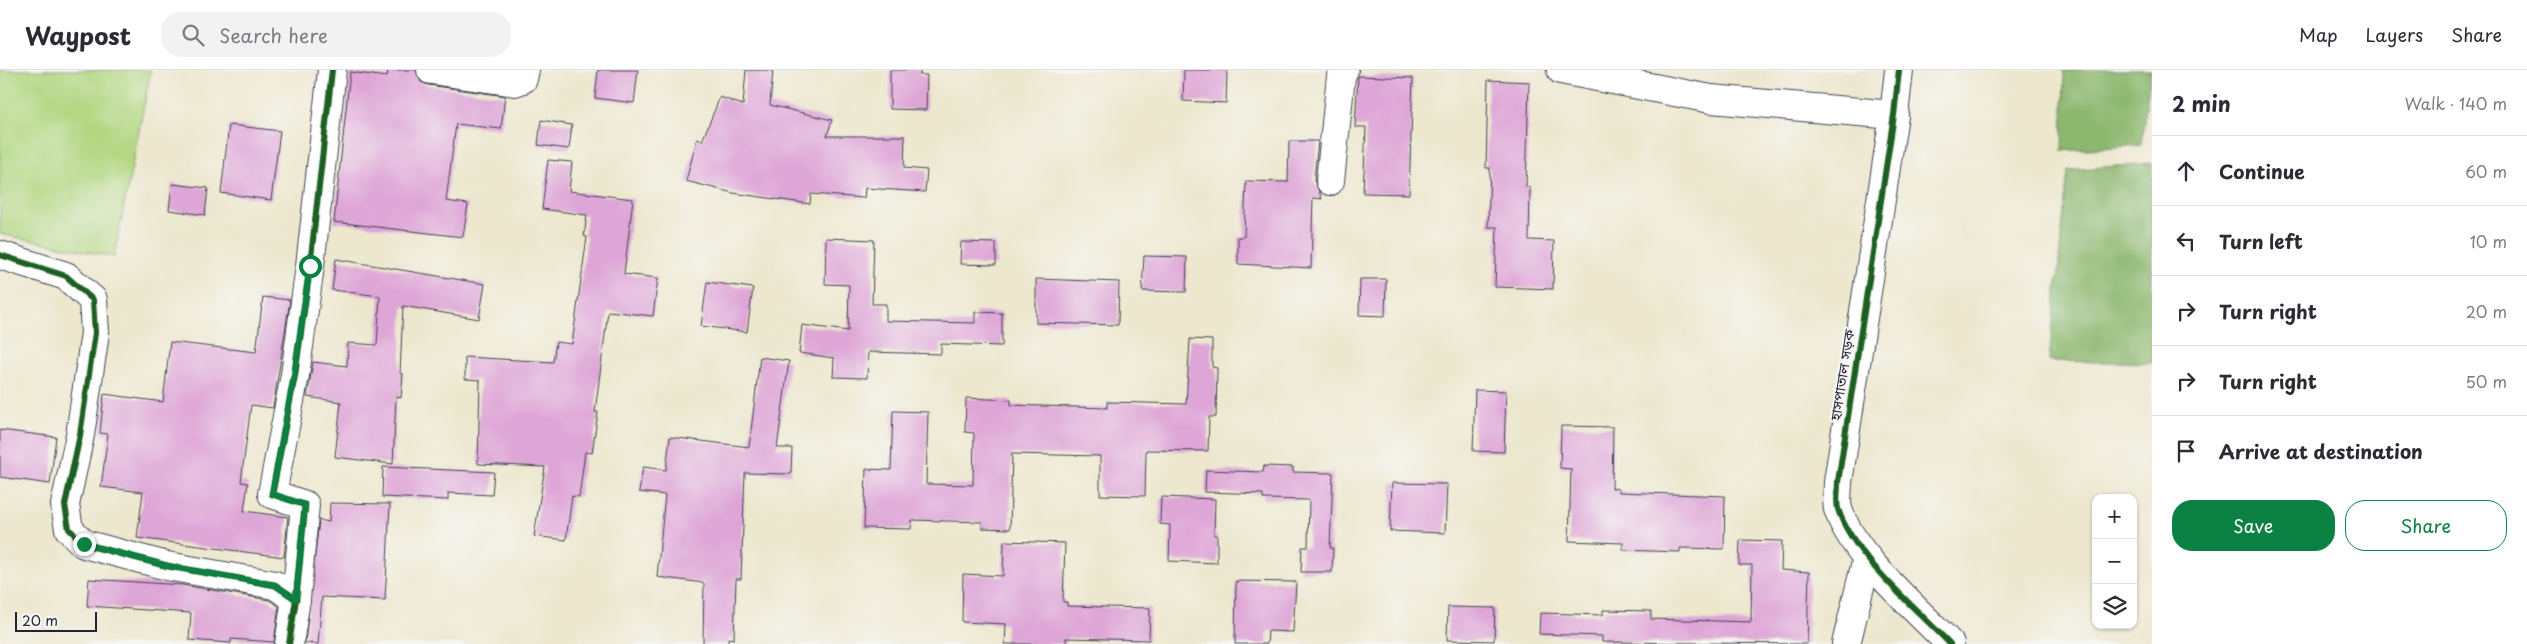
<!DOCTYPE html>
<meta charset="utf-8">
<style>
:root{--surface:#fff;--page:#f2f2f3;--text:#2b2b33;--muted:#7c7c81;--line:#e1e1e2;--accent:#0b8043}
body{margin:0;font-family:"Playpen Sans","Noto Sans Bengali",sans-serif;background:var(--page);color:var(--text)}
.controls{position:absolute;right:15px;bottom:15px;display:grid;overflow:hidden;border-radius:10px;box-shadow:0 1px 4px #0004}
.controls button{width:45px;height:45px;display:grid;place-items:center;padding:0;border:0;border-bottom:1px solid var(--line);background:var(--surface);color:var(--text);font:25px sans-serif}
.scale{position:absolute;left:15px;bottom:12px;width:82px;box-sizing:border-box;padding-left:5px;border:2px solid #22223b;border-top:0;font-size:14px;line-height:18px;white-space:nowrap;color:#22223b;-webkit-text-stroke:4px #f6f6f2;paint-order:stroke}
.stop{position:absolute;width:15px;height:15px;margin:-11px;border:4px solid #0b8043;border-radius:50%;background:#fff}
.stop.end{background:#0b8043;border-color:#fff;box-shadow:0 1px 5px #0008}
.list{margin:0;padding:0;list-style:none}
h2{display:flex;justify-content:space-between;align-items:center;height:65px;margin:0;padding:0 20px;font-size:21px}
h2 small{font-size:16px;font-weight:400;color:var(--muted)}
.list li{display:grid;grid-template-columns:32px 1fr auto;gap:15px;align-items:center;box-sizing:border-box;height:70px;padding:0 20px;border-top:1px solid var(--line)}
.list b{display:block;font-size:19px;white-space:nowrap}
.list em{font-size:16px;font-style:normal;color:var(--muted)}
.actions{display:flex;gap:10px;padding:15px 20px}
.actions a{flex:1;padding:11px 0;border:1px solid var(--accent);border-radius:20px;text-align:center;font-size:18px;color:var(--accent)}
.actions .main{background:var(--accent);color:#fff}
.icon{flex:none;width:28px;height:28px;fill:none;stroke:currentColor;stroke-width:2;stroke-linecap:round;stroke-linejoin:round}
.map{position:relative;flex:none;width:2152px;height:574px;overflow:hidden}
header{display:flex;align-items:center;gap:30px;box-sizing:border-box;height:70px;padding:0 25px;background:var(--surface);border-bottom:1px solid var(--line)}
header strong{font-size:24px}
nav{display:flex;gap:28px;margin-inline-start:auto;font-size:18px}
.search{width:350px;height:45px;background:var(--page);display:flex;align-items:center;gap:12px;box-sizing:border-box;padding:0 18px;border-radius:20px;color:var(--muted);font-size:19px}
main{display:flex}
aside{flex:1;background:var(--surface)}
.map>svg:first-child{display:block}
.green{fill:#b1d67f;stroke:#6a7c5d}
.forest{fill:#8cb76e;stroke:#576c54}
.building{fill:#dea5d7}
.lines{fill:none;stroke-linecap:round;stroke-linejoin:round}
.minor-casing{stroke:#404051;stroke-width:30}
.minor{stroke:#fff;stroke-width:28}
.cycleway-casing{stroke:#f6f6f2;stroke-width:9}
.cycleway{stroke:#1b5e20;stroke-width:6}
.route{stroke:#0b8043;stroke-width:6}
.labels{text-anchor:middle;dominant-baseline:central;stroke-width:4.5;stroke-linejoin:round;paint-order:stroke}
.street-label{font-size:14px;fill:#22223b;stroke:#f6f6f2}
</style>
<header>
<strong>Waypost</strong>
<div class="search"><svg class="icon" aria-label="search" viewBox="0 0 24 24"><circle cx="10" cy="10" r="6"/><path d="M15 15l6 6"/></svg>Search here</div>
<nav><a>Map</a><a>Layers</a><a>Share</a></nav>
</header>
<main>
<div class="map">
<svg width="2152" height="574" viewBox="0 0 2152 574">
<rect width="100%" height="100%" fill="#f6f6f2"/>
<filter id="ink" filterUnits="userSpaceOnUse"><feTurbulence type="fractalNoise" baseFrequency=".02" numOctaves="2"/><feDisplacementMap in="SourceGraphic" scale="10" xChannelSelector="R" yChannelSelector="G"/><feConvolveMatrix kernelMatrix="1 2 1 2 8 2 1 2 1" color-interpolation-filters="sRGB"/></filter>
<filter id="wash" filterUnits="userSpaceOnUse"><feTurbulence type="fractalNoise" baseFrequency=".0096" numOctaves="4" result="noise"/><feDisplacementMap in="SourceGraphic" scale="20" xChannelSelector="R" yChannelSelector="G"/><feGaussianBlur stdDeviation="1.12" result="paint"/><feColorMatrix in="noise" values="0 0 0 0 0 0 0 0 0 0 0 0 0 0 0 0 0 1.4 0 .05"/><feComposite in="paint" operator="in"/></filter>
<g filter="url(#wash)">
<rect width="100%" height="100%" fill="#ece7cd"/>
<polygon class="green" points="0,0 151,0 114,187 0,164"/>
<g class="forest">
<polygon points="2064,0 2151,0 2141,75 2062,81"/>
<polygon points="2152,93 2152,293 2049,291 2068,100"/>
</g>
<g id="blocks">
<g class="building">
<polygon points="388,0 416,0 421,12 428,15 505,26 501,59 456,54 446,131 468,134 463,167 334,152 350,2 387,7"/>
<polygon points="598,0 638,0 634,33 595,28"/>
<polygon points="746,0 773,0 770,35 832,50 827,66 905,66 904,98 927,100 925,122 865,118 864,128 811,124 810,134 733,123 686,111 697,69 702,71 720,27 743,35"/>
<polygon points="890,0 920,0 920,5 927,5 926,40 890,39"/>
<polygon points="1184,0 1227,0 1226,33 1183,31"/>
<polygon points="1358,6 1413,8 1409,124 1363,123 1366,57 1355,57"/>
<polygon points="1488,10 1529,12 1526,117 1530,117 1529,170 1554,171 1553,219 1495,217 1497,157 1488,157 1490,98 1486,98"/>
<polygon points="541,50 572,55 569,79 538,75"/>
<polygon points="229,55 280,61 271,130 221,123"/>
<polygon points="1289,71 1318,71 1314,110 1322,129 1313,128 1311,198 1238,194 1238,167 1244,167 1246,111 1288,112"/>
<polygon points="548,90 572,92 569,121 633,129 624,204 658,208 653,246 608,241 595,342 598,342 592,383 585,382 579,427 572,426 566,470 534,466 545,397 478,394 480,310 465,309 465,287 553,292 556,272 572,274 587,167 584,166 587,145 542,139"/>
<polygon points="172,114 208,118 205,145 169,140"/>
<polygon points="826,168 874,170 872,234 886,234 886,251 975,253 975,242 1002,243 1002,276 941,274 941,284 868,282 867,308 833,307 834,288 799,283 802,255 848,261 849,215 825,214"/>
<polygon points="961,172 996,173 996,195 960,194"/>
<polygon points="1144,186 1187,187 1186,222 1142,221"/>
<polygon points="336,189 485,214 479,249 403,236 400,304 403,304 401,328 396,327 393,394 335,387 341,332 307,327 313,292 347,296 348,273 377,275 380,226 332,220"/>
<polygon points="1036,209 1119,212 1118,255 1036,253"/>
<polygon points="1360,209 1386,209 1385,246 1359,245"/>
<polygon points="707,212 753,218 747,262 701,256"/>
<polygon points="263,227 290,230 273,338 251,335 241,412 248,413 244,441 288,447 284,487 137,468 143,422 101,417 108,364 100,363 104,324 163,332 170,272 256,282"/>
<polygon points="1190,269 1212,270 1212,297 1217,298 1216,347 1209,347 1208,381 1146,380 1145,426 1100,425 1100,386 1012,384 1010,459 982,458 982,452 912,450 911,459 864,458 866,399 891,400 893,341 928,342 926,414 973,415 974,363 965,362 966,328 1011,330 1011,335 1107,338 1107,332 1186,334"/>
<polygon points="760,287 789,291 777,378 792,378 791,404 745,403 741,509 736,509 734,569 728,568 728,574 703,574 704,513 657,507 665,425 639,422 643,397 666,400 670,367 749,377"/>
<polygon points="1475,320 1506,321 1504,382 1473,381"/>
<polygon points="1561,356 1613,357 1612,418 1619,419 1619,422 1725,426 1724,479 1680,478 1680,482 1623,480 1623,473 1569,471 1571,399 1560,398"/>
<polygon points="0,360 56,367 50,414 0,407"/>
<polygon points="1264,396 1293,397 1293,402 1333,403 1330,478 1333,478 1332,502 1301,502 1302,477 1308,477 1309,430 1263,429 1263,424 1205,422 1206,400 1263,402"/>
<polygon points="383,397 494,402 492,425 448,423 448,430 382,427"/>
<polygon points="1392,413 1447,414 1445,463 1390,461"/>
<polygon points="1161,427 1215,429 1214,465 1217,465 1217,493 1169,491 1170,455 1160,454"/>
<polygon points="330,433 390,434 385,530 322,527 318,574 305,573 319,450 329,452"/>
<polygon points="1740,470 1782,471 1781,500 1809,502 1807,574 1602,572 1602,566 1539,564 1540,543 1603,545 1603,540 1651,541 1651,549 1751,552 1752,495 1739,495"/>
<polygon points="1004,471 1065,473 1063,532 1067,532 1067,536 1150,538 1149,570 1066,568 1066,574 1005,574 1006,554 962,552 963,504 1003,506"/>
<polygon points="89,509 183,515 269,530 279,536 274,572 231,569 231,573 189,570 191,543 87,536"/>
<polygon points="1236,511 1296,512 1293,562 1268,561 1267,574 1235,574"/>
<polygon points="1448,537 1495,538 1494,571 1447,570"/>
</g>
</g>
</g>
<g filter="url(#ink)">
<use href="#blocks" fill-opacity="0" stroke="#404051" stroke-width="1"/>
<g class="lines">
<defs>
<g id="minor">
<polyline points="431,0 515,12 523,9 525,0"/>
<polyline points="1561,0 1711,29 1894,45"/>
<path d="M1899 0 1894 45 1838 412C1838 420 1836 431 1838 439 1853 486 1916 538 1950 574"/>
<polyline points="1330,111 1341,6 1344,0"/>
<polyline points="0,185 66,206 93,230 95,263 80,365 65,435 69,459 84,474 167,496 275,515 296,529"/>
<polyline points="289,574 296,529 305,435 272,424 295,305 310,196 332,0"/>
<polyline points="1846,574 1867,488"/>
</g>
</defs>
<use href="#minor" class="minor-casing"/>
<use href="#minor" class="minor"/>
<defs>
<g id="cycleway">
<path d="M1899 0 1894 45 1838 412C1838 420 1836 431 1838 439 1853 486 1916 538 1950 574"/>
<polyline points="0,185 66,206 93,230 95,263 80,365 65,435 69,459 84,474 167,496 275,515 296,529"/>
<polyline points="289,574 296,529 305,435 272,424 295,305 310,196 332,0"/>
</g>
</defs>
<use href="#cycleway" class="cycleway-casing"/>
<use href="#cycleway" class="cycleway"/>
</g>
</g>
<g class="lines" filter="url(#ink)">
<polyline class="route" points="84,474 168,496 275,515 296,529 305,435 272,424 294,305 310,196"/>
</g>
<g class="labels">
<g class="street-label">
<text transform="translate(1842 305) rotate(-81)">হাসপাতাল সড়ক</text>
</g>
</g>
</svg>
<div class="controls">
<button>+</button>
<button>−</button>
<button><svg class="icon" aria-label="layers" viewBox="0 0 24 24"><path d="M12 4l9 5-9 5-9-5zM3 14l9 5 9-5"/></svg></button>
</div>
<div class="scale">20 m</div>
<div class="stop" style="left:310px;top:196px"></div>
<div class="stop end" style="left:84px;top:474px"></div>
</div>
<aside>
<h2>2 min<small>Walk · 140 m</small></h2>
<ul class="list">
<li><svg class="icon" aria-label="ahead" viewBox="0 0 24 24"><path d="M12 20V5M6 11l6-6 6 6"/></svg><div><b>Continue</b></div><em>60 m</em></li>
<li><svg class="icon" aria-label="left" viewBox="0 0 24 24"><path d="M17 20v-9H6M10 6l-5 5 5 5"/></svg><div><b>Turn left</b></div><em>10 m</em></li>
<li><svg class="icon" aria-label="right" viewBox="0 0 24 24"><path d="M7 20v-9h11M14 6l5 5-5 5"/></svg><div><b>Turn right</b></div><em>20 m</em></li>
<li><svg class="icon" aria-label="right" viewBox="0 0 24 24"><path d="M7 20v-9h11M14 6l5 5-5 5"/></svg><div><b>Turn right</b></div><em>50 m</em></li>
<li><svg class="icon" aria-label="arrive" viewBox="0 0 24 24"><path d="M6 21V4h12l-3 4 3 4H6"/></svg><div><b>Arrive at destination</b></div></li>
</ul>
<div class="actions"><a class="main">Save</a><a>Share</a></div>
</aside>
</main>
